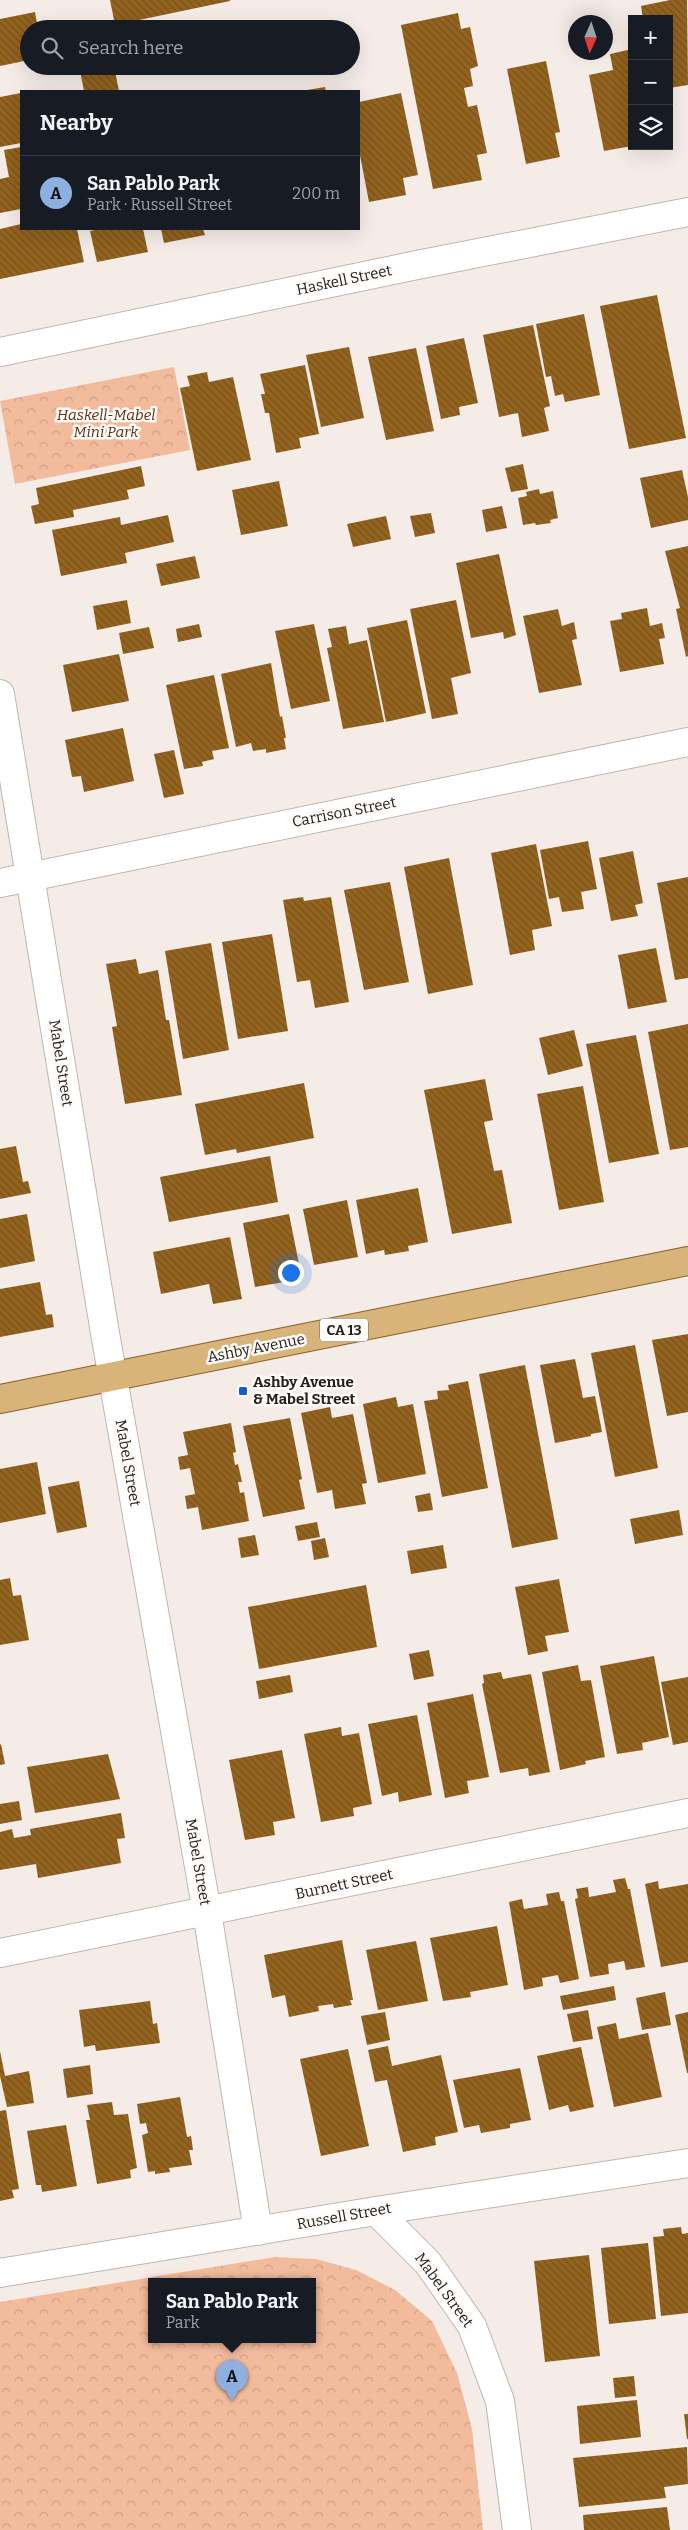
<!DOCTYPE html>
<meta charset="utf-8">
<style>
:root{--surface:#171b24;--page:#20242c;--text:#f1f3f6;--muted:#9ea1a6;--line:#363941;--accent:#8eb0e1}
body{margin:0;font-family:Bitter,serif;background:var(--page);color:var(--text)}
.controls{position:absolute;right:15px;top:15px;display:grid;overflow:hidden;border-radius:0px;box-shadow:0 5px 20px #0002}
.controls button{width:45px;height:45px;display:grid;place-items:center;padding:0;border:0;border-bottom:1px solid var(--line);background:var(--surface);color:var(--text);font:25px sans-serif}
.compass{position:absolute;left:568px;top:15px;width:45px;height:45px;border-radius:50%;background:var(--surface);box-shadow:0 5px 20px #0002;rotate:183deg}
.you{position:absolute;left:290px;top:1272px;width:18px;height:18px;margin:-12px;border:4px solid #fff;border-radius:50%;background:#1a73e8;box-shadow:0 0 0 8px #1a73e833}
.badge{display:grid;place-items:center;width:32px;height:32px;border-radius:50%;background:var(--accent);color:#111;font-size:16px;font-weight:700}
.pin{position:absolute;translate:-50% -41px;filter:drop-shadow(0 1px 2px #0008)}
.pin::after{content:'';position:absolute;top:26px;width:18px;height:15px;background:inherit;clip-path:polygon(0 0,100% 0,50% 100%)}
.popup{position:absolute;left:148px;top:2278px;width:168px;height:65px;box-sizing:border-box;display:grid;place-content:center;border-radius:0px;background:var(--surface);filter:drop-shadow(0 1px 4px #0005);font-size:16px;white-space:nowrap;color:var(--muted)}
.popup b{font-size:19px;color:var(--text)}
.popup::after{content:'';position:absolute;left:50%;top:100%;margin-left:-10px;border:10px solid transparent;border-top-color:var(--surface)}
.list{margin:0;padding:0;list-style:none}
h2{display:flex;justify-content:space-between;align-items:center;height:65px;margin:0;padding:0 20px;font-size:21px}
h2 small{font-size:16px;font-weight:400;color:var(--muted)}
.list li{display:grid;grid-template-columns:32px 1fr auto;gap:15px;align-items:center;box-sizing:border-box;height:75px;padding:0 20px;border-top:1px solid var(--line)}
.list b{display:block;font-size:19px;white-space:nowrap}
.list p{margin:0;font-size:16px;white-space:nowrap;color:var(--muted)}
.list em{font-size:16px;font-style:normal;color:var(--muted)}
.icon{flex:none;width:28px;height:28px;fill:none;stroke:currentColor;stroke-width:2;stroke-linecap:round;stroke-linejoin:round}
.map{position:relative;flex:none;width:688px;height:2530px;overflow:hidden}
.search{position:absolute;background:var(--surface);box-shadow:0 5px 20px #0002;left:20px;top:20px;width:340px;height:55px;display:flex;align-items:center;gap:12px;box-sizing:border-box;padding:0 18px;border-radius:28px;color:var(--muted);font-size:19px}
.panel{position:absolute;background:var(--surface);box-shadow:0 5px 20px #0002;left:20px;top:90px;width:340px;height:140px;border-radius:0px}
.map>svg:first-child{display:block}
.park{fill:url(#park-crowns);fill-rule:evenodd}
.pitch{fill:#f2bb9c}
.building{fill:url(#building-back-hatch)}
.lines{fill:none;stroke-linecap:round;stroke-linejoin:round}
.minor-casing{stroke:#bfb6b2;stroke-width:30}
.major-casing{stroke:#886021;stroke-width:30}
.minor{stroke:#fff;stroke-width:28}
.major{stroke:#d8b47a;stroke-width:28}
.poi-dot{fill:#155dc8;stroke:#fefbf9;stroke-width:2}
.labels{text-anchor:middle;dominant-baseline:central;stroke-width:5;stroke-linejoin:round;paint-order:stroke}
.shield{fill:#fefbf9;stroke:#656260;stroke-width:1}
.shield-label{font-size:14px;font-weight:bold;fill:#23201e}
.street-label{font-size:15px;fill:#23201e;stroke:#fefbf9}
.park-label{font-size:15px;font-style:italic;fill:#5d2f11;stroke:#fefbf9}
.poi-label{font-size:15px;font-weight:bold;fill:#23201e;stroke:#fefbf9;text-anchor:start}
</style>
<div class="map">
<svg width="688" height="2530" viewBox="0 0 688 2530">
<defs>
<pattern id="park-crowns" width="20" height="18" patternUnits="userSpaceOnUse" patternTransform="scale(1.25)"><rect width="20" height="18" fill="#f2bb9c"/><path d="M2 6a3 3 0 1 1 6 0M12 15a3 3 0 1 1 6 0" fill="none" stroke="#cfa086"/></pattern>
<pattern id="building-back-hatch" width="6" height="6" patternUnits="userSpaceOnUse" patternTransform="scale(1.25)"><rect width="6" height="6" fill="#936420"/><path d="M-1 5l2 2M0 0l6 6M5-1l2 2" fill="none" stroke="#78521b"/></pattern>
</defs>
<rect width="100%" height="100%" fill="#f5ece7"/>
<g class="park">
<polygon points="174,367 190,450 15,484 0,401"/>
<path d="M275 2257 316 2259 356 2270 395 2290 432 2321 457 2373 472 2429 483 2530H0V2302ZM152 2282H312V2340H152Z"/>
</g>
<polygon class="pitch" points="438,2525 439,2530 397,2530"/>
<g class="building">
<polygon points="110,0 230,0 230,1 115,25"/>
<polygon points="670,0 687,0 688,85 669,88 669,19 643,19 641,6"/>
<polygon points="35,12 38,29 29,29 29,60 0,66 0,19"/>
<polygon points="458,13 461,29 470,27 478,66 470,69 473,86 464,88 468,107 477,105 487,153 477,155 482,180 433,189 401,25"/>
<polygon points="632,49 632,146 604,151 589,75 613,70 610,54"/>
<polygon points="546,61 560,132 555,133 560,157 526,164 507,69"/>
<polygon points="79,66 114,66 119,91 84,91"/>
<polygon points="325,87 326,91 308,91 307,90"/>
<polygon points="21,93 21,143 0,147 0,97"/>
<polygon points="401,93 418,175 403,178 406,195 369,202 359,150 359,102"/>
<polygon points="21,147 21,209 0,213 0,179 9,177 4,150"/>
<polygon points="21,224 21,229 77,229 84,262 0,279 0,229"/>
<polygon points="100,229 143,229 148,252 97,262 90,231"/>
<polygon points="161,229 203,229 205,235 164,243"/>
<polygon points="657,295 686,438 629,449 600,306"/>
<polygon points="584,314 600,395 565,402 563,394 555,396 551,376 546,377 536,324"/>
<polygon points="533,325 550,406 544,408 549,431 522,437 518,413 499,417 483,335"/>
<polygon points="464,338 478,403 459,407 460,415 441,419 426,346"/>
<polygon points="349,347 364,418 321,427 306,355"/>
<polygon points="416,348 434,431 386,440 368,357"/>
<polygon points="305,365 319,434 299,438 301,448 276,453 269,413 265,413 261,394 265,394 260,374"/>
<polygon points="207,372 209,382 233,377 251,460 197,471 180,388 190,386 187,376"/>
<polygon points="523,464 528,489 511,492 505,468"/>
<polygon points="141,466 145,486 127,490 129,499 73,510 74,517 35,524 31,506 39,504 36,488"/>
<polygon points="682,470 688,497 688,520 651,528 640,478"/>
<polygon points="279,481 288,526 241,535 232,490"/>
<polygon points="539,489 540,494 553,491 558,518 550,520 551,523 536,525 535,523 523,525 518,498 527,496 526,492"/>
<polygon points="502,506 507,528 486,532 482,510"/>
<polygon points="431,513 435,533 415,537 410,516"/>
<polygon points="168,515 174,542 125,553 127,563 61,576 52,530 120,517 121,525"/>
<polygon points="386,516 391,539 353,547 347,524"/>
<polygon points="688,546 688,656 686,657 676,609 680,608 665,551"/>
<polygon points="499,554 516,635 504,639 503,632 471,638 456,563"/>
<polygon points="195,556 200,578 161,586 156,564"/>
<polygon points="127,600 131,623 97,630 93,606"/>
<polygon points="456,600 471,673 451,678 458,714 432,719 410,609"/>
<polygon points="647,608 650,626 662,623 665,638 659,639 664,664 620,672 610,621 622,619 621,613"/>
<polygon points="558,609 562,626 574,622 577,639 572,640 582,685 539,693 523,616"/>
<polygon points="407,620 426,713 386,722 367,628"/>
<polygon points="199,624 202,637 178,642 176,629"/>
<polygon points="314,624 330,701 291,709 275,631"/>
<polygon points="346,626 349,644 367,640 384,722 343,729 327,648 332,647 328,629"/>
<polygon points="149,627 154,648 123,654 119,633"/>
<polygon points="119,654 129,701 72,712 63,665"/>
<polygon points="271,663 280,717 282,716 286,738 284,738 286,749 266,753 266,749 253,751 251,743 236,747 221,674"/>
<polygon points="214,675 229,748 212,751 214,759 202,762 203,766 184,769 166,685"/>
<polygon points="123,728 134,781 84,792 81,776 72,777 65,740"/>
<polygon points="174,750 184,794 164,798 154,754"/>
<polygon points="588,841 597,889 581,892 584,909 562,912 559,897 549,899 540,850"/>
<polygon points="536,844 552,926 532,930 535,950 510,955 491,853"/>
<polygon points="633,851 643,903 635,905 638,916 611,921 599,858"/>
<polygon points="449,858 473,985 428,994 404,867"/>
<polygon points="688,877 688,978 675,980 657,883"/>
<polygon points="390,882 409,982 364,990 344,890"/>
<polygon points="303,897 304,901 331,897 349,1002 315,1008 310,980 297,982 283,900"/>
<polygon points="272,934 288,1031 238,1039 222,942"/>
<polygon points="211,943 229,1050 183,1059 165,951"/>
<polygon points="656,948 667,1002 628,1009 618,955"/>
<polygon points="136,959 139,974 158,970 166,1020 169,1020 182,1095 125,1104 112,1027 117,1026 106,964"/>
<polygon points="688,1024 688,1147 670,1150 648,1032"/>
<polygon points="574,1030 583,1066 548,1075 539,1038"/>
<polygon points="636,1035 659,1154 609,1163 586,1044"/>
<polygon points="485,1079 493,1120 484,1122 494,1171 502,1170 512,1223 452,1234 424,1090"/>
<polygon points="304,1083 314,1138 237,1153 236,1149 205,1155 195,1104"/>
<polygon points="583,1086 604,1202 559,1210 537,1094"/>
<polygon points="16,1146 23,1182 28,1181 31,1193 0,1199 0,1149"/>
<polygon points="270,1156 278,1202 169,1222 160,1177"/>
<polygon points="418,1188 428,1242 408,1246 409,1251 385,1255 384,1250 366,1254 356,1200"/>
<polygon points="347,1200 358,1257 314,1265 303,1209"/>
<polygon points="27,1214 35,1261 0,1268 0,1219"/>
<polygon points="289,1214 302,1279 255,1287 243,1223"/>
<polygon points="230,1237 242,1299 213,1304 209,1284 161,1294 153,1252"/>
<polygon points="40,1282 46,1315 52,1314 54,1327 0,1337 0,1289"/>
<polygon points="688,1334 688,1412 667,1416 652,1340"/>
<polygon points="635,1345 658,1468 615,1477 591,1353"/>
<polygon points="575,1359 583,1398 595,1396 602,1432 591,1434 591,1436 555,1443 540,1365"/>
<polygon points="525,1365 558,1539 512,1548 479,1374"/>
<polygon points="468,1381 488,1488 442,1497 424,1401 438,1399 437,1391 449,1390 448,1385"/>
<polygon points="396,1397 398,1407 413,1404 426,1474 378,1483 363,1404"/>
<polygon points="330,1407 332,1418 353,1414 367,1483 362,1484 366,1504 335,1509 332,1490 317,1493 301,1413"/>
<polygon points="290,1418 302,1479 299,1480 305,1509 263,1517 243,1426"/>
<polygon points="231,1423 236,1452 233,1453 235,1465 238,1464 242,1482 238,1482 240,1493 244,1492 249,1521 202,1530 198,1507 187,1509 185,1496 195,1494 190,1468 180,1470 178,1457 188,1455 183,1432"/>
<polygon points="37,1462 46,1514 0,1523 0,1469"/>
<polygon points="79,1481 87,1527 57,1533 48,1487"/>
<polygon points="430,1493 433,1510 418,1512 415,1496"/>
<polygon points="679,1510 683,1535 635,1544 630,1519"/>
<polygon points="317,1522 320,1537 298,1541 295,1526"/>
<polygon points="255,1535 259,1555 241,1558 238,1538"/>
<polygon points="325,1538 329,1557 314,1560 311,1541"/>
<polygon points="443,1545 447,1568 411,1574 407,1551"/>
<polygon points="10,1578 13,1596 21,1595 29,1640 0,1645 0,1580"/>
<polygon points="559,1579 569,1632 545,1636 548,1651 528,1655 515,1587"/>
<polygon points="366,1585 377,1647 259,1669 248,1607"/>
<polygon points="429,1650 434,1676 414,1680 409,1654"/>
<polygon points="654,1656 669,1737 642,1743 643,1750 617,1754 600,1666"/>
<polygon points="578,1665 581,1681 591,1680 605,1757 585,1761 586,1764 560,1770 542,1672"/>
<polygon points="501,1672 503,1679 531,1674 550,1772 529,1776 528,1768 500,1773 482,1684 484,1683 483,1675"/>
<polygon points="290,1675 293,1692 259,1699 256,1681"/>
<polygon points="688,1677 688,1742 673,1745 661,1682"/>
<polygon points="473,1694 489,1777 467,1781 469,1793 445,1798 427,1703"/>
<polygon points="417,1715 432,1795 399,1802 398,1792 382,1796 368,1724"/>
<polygon points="341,1727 342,1736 359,1733 372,1804 353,1808 354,1816 321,1822 304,1734"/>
<polygon points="1,1744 5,1764 0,1765 0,1745"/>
<polygon points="282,1750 295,1818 273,1822 275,1835 245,1840 229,1760"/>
<polygon points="108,1754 120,1799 35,1813 27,1767"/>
<polygon points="19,1801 22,1820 0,1824 0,1804"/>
<polygon points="121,1813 125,1838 117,1839 121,1863 38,1878 36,1864 0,1870 0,1832 12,1829 14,1838 31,1835 30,1829"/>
<polygon points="625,1878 628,1889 630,1889 645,1967 626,1970 624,1961 608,1964 609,1974 590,1977 575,1899 578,1898 576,1889 588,1887 589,1897 616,1892 613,1880"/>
<polygon points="658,1881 659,1889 688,1884 688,1962 661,1967 645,1884"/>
<polygon points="559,1892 561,1901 564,1901 579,1979 560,1983 558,1975 542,1978 543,1986 524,1990 509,1902 522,1899 524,1909 548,1905 546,1894"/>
<polygon points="497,1926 508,1985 470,1992 471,1997 443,2001 430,1938"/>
<polygon points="342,1940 353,2000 350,2000 352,2005 334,2008 333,2004 318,2006 319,2011 289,2017 285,1995 272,1998 264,1955"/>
<polygon points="416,1941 428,2001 378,2010 366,1950"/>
<polygon points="614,1986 616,2000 563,2010 560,1996"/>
<polygon points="665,1992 671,2025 642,2030 636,1998"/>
<polygon points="150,2001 153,2024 157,2023 160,2043 96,2051 95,2045 84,2047 79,2010"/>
<polygon points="588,2010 593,2039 573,2042 567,2014"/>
<polygon points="385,2012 390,2040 367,2045 361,2016"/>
<polygon points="688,2012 688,2073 687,2073 675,2015"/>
<polygon points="616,2023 619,2039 648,2033 662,2097 614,2107 597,2027"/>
<polygon points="388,2046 392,2066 441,2055 458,2132 435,2137 436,2145 403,2152 387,2080 375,2082 368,2050"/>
<polygon points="581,2047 594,2107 570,2112 568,2105 549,2110 537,2056"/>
<polygon points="348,2049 369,2146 321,2156 300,2059"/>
<polygon points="0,2051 5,2076 29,2071 34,2103 7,2107 0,2076"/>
<polygon points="90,2065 93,2094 67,2098 63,2069"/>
<polygon points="520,2068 531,2120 510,2124 510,2128 481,2133 479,2125 464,2128 453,2080"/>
<polygon points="180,2097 187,2137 191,2136 193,2150 189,2150 192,2165 169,2168 170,2172 155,2174 155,2171 148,2172 142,2135 148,2133 146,2123 140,2124 137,2104"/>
<polygon points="112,2102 114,2115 128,2114 137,2168 130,2170 131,2178 97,2184 86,2120 90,2120 87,2105"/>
<polygon points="6,2110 19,2189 12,2190 14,2198 0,2201 0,2111"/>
<polygon points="66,2125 77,2186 42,2192 41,2185 36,2185 27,2131"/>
<polygon points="681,2227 682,2234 688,2233 688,2313 661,2316 653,2237 664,2236 663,2229"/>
<polygon points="648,2243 656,2319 609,2324 601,2248"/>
<polygon points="589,2255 600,2356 545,2362 534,2261"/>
<polygon points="634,2376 636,2396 615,2398 613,2378"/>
<polygon points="637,2400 641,2437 580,2444 577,2406"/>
<polygon points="684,2414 688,2414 688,2439 687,2439"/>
<polygon points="687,2447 688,2484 664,2487 666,2498 579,2507 573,2458"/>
<polygon points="667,2507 670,2530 584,2530 583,2515"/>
</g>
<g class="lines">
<defs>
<g id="minor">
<polyline points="0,352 417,265 688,212"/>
<polyline points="0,694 105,1333 207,1912 258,2231"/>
<polyline points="0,883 688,742"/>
<polyline points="0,1953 688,1813"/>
<polyline points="376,2211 428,2263 472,2326 500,2401 517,2530"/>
<polyline points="0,2273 376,2211 688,2163"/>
</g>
<polyline id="major" points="0,1399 688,1261"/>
</defs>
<use href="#minor" class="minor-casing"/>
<use href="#major" class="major-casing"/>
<use href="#minor" class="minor"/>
<use href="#major" class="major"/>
</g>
<rect class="poi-dot" x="238" y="1386" width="10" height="10" rx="2.5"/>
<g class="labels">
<rect class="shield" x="320" y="1318.5" width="48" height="23" rx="4"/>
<g class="shield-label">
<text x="344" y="1330">CA 13</text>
</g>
<g class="street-label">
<text transform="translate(344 280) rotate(-12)">Haskell Street</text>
<text transform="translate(344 812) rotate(-11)">Carrison Street</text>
<text transform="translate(61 1063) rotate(81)">Mabel Street</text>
<text transform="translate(256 1348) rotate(-11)">Ashby Avenue</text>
<text transform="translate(128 1463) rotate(80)">Mabel Street</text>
<text transform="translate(198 1862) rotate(80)">Mabel Street</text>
<text transform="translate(344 1884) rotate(-12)">Burnett Street</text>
<text transform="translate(344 2216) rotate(-10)">Russell Street</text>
<text transform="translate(444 2290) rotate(54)">Mabel Street</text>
</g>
<g class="park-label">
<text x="106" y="415">Haskell-Mabel<tspan x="106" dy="17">Mini Park</tspan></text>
</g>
<g class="poi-label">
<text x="253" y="1382">Ashby Avenue<tspan x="253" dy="17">&amp; Mabel Street</tspan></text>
</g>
</g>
</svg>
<div class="controls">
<button>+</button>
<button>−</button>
<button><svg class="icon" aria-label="layers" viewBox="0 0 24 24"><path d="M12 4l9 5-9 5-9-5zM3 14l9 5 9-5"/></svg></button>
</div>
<svg class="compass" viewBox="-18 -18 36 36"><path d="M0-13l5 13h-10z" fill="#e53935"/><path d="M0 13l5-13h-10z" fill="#9ea1a6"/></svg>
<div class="you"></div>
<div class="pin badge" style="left:232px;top:2401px">A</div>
<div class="popup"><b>San Pablo Park</b>Park</div>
<div class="search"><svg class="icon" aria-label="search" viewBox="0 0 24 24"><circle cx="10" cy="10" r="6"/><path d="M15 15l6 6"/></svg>Search here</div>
<section class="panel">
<h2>Nearby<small></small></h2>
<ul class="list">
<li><span class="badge">A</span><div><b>San Pablo Park</b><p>Park · Russell Street</p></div><em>200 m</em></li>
</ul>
</section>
</div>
